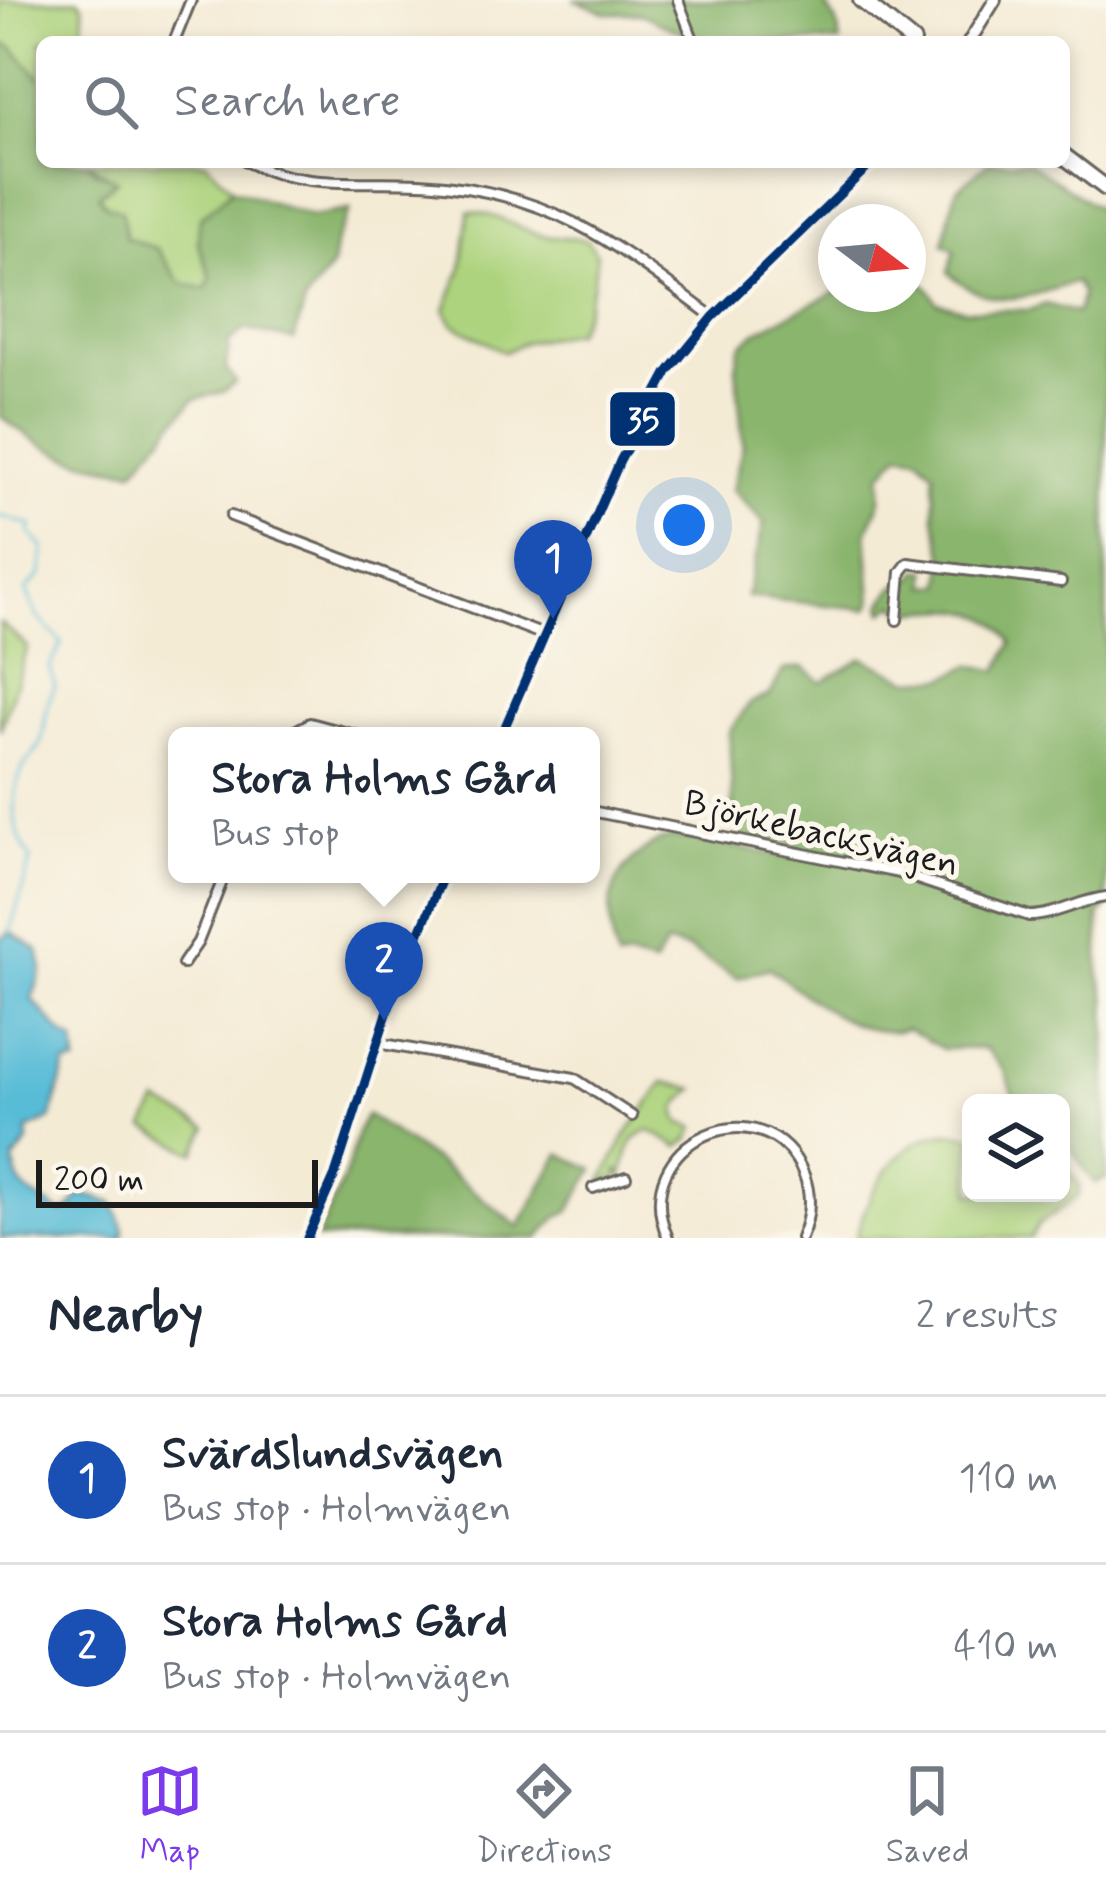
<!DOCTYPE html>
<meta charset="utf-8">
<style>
:root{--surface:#fff;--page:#f6f6f7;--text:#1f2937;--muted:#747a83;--line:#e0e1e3;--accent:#7c3aed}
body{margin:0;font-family:Mynerve,sans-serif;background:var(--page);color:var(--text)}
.controls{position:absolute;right:36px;bottom:36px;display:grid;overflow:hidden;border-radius:18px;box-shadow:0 6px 18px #0003}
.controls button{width:108px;height:108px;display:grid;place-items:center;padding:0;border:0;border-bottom:3px solid var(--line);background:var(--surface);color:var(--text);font:60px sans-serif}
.compass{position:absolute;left:818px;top:204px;width:108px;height:108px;border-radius:50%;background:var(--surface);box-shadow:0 6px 18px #0003;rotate:106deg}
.scale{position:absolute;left:36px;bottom:30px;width:282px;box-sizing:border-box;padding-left:12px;border:6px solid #1c1c1c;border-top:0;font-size:33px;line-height:42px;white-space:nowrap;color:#1c1c1c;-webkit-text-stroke:9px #fbf7ec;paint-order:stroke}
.you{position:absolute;left:684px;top:525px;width:42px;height:42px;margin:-30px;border:9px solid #fff;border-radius:50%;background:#1a73e8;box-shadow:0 0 0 18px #1a73e833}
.badge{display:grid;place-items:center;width:78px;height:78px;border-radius:50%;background:var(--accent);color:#fff;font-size:39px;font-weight:700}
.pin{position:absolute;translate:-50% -99px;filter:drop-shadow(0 3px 6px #0008)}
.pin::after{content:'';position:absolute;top:63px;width:42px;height:36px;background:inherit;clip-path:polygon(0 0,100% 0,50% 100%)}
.popup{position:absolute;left:168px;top:727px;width:432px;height:156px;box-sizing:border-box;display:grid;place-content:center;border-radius:18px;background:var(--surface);filter:drop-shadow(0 3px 9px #0005);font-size:39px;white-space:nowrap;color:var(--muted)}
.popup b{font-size:45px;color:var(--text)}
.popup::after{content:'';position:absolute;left:50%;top:100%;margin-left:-24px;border:24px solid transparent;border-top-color:var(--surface)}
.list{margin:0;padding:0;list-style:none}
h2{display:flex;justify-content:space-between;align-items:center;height:156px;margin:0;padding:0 48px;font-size:51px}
h2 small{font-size:39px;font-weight:400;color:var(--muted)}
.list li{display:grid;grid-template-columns:78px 1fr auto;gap:36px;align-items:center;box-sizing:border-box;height:168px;padding:0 48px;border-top:3px solid var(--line)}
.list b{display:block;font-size:45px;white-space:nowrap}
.list p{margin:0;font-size:39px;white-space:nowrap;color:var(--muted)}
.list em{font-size:39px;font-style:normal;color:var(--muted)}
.icon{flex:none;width:66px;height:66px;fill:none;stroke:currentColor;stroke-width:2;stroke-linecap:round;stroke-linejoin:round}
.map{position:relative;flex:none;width:1106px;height:1238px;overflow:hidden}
.search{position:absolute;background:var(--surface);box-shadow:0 6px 18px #0003;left:36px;right:36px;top:36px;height:132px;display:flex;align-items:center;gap:30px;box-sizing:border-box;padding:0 42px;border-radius:18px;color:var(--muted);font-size:45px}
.sheet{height:492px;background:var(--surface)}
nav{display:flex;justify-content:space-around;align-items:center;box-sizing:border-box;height:168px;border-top:3px solid var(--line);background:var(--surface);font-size:33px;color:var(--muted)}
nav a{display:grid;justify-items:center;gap:6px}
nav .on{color:var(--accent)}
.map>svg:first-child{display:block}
.green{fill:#add37e;stroke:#64784d;stroke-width:3}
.forest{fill:#8ab56d;stroke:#536844;stroke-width:3}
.water{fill:#59bcd7;stroke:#3a6c7a;stroke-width:3}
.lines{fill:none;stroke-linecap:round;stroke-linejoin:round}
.stream{stroke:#59bcd7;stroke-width:3}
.street-casing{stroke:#68645d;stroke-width:14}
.secondary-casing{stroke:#68645d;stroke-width:16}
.highway-casing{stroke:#68645d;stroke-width:20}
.street{stroke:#fff;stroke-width:8}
.secondary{stroke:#fff;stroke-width:10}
.highway{stroke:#fff;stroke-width:14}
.bus-1-casing{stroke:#fbf7ec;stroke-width:18}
.bus-1{stroke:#003273;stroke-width:9}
.labels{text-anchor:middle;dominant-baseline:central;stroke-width:10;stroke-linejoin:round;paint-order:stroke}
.street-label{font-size:36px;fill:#1c1c1c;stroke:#fbf7ec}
.line-badge{stroke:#fbf7ec;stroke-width:4.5}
.badge-label{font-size:33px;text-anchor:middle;font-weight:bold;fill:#fff}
</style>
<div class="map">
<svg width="1106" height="1238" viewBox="0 0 1106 1238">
<rect width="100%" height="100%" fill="#fbf7ec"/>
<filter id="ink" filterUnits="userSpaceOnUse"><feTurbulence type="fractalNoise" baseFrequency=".00833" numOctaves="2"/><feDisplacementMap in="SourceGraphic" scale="24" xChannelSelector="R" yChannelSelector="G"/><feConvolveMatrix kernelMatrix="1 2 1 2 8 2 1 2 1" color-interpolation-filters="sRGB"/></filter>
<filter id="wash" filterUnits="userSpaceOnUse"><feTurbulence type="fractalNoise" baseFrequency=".004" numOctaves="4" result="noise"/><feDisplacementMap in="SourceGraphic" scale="48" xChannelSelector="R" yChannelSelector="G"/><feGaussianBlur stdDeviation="2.7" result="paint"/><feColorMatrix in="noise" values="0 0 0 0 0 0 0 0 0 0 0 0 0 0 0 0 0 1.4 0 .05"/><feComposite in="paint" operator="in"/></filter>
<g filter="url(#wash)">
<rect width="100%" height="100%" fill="#f4ebd5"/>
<g class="green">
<polygon points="0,0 79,0 83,6 84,42 42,42 42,80 13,48 0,44"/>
<polygon points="87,162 206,162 233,189 200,218 198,242 211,278 206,290 180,283 157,249 126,238 99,195 116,181"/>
<path d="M469 212C500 213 520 231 547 236 560 239 573 237 587 240L597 255C594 283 589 307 575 332L526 342 504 352 453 324 445 310 462 267Z"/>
<polygon points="0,623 28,647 0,731"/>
<path d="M664 1082 695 1089C683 1100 670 1105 681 1123L695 1127 690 1139 679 1147 649 1130C630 1136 626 1155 624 1172L616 1170 623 1176 602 1181 627 1134Z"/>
<polygon points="158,1102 207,1128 195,1153 145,1127"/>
<path d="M955 1133 971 1136V1193H1061V1160L1079 1184V1195L1038 1225 1031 1238H856C867 1193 900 1130 955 1133Z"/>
</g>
<g class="forest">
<polygon points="574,0 822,0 837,23 840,42 702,42 639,13 607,13"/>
<path d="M2 43 13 48 42 80V162H87L94 170 117 180 99 195 103 203 122 211 126 238 157 249 181 283 206 289 211 278 198 242 200 218 233 189 312 216 350 210 336 240 332 266 305 302 294 340 245 329 229 342 226 369 236 382 223 392 194 399 134 470C69 462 52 454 0 416Z"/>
<path d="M989 162H1027L1106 213V908L1099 914V972L1106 999V1179L1094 1183 1061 1134V1103H1017L1004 1070 985 1048 943 1049 907 1029C858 1043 806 995 769 968L737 978 688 949 666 944 654 965 629 958 617 960C608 920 602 886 637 856 646 849 658 840 670 838 684 835 769 854 792 857L801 849 788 843 742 837 733 810 729 732 750 703 770 695 783 670 803 667 821 682 863 658 911 680 945 678 971 665 998 671 1012 643C990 601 945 609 903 612L896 604 884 612 882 606C889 589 898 583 914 578L919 570H927V586L943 585 944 554 935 518 934 472 918 456 900 453 881 475V500L867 532 872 603 867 609 747 597 764 523 732 490 743 445 736 367 740 346 757 331 836 292 908 294V275L927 286 937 302 965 310H1029L1046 304 1077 313 1082 294 1076 282C1027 297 991 313 948 272L955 250 943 244 956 190Z"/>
<polygon points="367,1115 438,1163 519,1227 560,1154 594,1169 569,1212 556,1218 539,1238 317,1238 347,1171 357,1133"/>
</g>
<path class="water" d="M10 932 38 950 42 970 32 999 63 1035 75 1042 77 1063 66 1065 51 1119 27 1130 28 1142 14 1160C16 1195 39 1196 61 1213L70 1209 81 1194 113 1203 124 1229 123 1238H0V940Z"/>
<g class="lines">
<path class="stream" d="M0 516 31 525 30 533 44 548 41 575 26 590 37 616 62 643 50 667 55 685C44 708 47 719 41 742 39 750 29 758 24 766 8 796 12 832 31 859L10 932"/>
</g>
</g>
<g filter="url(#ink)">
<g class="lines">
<defs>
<g id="street">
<polyline points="678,0 694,42"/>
<polyline points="174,42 191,0"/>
<path d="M247 162C311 194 377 176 445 185 565 199 622 250 713 317"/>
<polyline points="231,516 544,635"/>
<polyline points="897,620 901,572 908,563 1061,582"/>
<polyline points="286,736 310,723 359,736"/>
<path d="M591 811 899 873 1029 916C1055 916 1079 900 1106 897"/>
<polyline points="183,964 198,942 225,874"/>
<polyline points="378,1043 574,1078 632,1116"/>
<polyline points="593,1188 626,1177"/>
<path d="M668 1238C625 1140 767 1082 804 1175 812 1196 810 1217 801 1238"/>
</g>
<g id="secondary">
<polyline points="969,42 995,0"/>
<polyline points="501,736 620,461 668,372 713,317 873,162"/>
<polyline points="307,1238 335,1175 390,1004 444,874"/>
</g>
<g id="highway">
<polyline points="861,0 913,42"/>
<polyline points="1064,156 1106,188"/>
</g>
</defs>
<use href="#street" class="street-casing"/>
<use href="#secondary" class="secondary-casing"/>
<use href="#highway" class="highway-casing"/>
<use href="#street" class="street"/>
<use href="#secondary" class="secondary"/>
<use href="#highway" class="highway"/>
<defs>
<g id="bus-1">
<polyline points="501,736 620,461 668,372 713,317 873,162"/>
<polyline points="307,1238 335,1175 390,1004 444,874"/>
</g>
</defs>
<use href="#bus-1" class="bus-1-casing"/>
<use href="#bus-1" class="bus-1"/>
</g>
</g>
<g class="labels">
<g class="street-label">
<text transform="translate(821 835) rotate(13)">Björkebacksvägen</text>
</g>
</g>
<rect class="line-badge" x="608" y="390" width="69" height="58" rx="12" fill="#003273"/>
<g class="badge-label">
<text x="643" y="431">35</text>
</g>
</svg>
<div class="controls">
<button><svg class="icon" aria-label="layers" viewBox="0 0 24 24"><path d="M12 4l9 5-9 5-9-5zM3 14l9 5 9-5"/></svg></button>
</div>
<svg class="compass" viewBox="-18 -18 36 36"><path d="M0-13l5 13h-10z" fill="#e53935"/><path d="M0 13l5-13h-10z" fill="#747a83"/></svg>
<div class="scale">200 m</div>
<div class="you"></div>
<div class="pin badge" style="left:553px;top:619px;background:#1a4fb4">1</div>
<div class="pin badge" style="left:384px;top:1021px;background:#1a4fb4">2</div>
<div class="popup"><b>Stora Holms Gård</b>Bus stop</div>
<div class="search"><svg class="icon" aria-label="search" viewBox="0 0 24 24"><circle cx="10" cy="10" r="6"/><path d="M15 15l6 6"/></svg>Search here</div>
</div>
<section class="sheet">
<h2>Nearby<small>2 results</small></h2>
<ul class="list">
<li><span class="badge" style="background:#1a4fb4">1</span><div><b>Svärdslundsvägen</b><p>Bus stop · Holmvägen</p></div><em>110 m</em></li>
<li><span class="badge" style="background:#1a4fb4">2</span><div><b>Stora Holms Gård</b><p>Bus stop · Holmvägen</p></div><em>410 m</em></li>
</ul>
</section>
<nav>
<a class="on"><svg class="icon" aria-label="map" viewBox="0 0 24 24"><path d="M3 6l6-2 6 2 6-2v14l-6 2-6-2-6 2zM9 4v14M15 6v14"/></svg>Map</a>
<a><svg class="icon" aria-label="directions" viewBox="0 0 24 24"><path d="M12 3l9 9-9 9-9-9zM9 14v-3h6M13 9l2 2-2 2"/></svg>Directions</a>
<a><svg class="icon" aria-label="saved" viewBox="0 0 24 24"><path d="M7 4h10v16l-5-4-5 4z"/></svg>Saved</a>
</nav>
